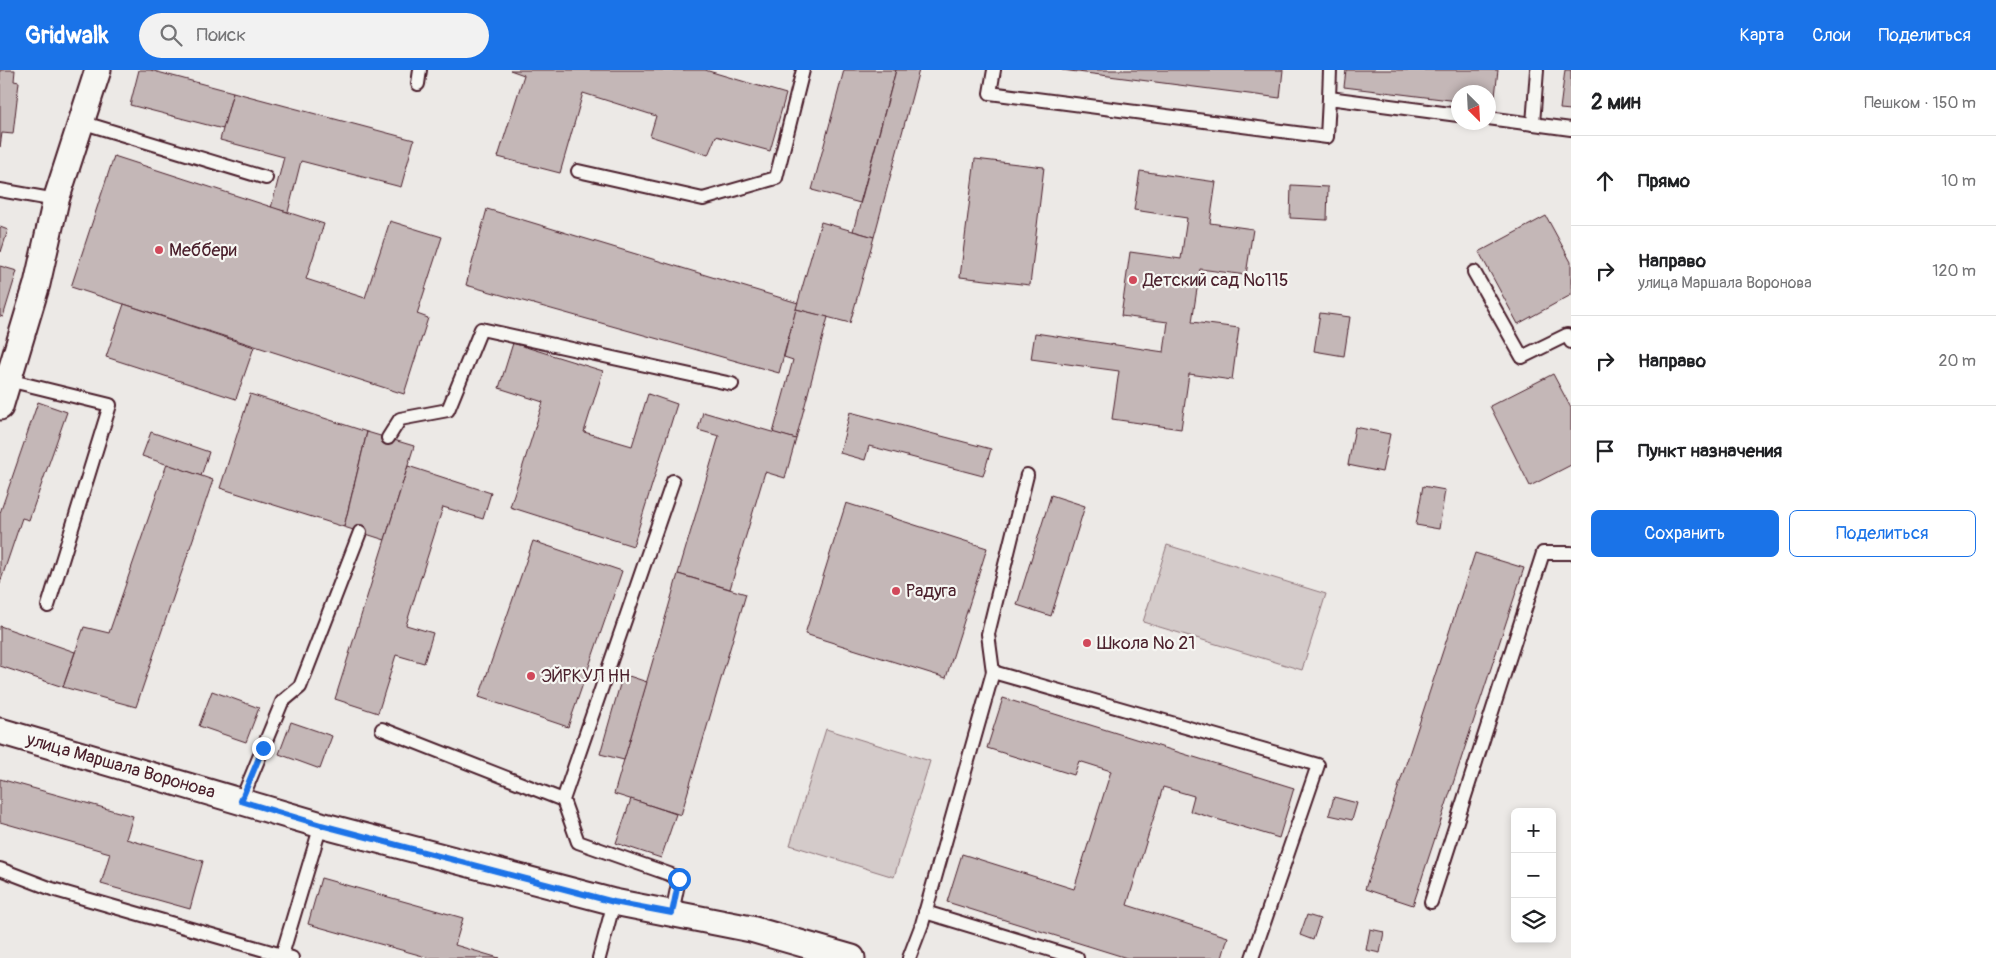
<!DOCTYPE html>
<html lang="ru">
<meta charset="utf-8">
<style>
:root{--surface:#fff;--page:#f2f2f2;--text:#202124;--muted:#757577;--line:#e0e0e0;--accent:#1a73e8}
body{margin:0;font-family:Pangolin,sans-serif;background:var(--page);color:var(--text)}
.controls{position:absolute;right:15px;bottom:15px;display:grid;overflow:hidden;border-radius:8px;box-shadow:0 2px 8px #0003}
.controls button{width:45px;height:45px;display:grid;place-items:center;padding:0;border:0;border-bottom:1px solid var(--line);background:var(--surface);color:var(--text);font:25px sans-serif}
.compass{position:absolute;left:1451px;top:15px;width:45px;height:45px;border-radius:50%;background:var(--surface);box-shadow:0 2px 8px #0003;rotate:156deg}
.stop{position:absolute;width:15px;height:15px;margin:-11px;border:4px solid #1a73e8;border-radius:50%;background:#fff}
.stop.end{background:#1a73e8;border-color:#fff;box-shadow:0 1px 5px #0008}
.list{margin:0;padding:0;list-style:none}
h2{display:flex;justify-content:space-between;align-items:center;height:65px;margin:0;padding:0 20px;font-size:21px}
h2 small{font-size:16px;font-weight:400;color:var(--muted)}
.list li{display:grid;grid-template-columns:32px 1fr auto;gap:15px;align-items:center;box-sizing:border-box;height:90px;padding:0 20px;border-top:1px solid var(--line)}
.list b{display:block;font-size:19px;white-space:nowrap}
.list p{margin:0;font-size:16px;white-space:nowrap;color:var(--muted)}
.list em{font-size:16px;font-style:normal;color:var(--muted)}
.actions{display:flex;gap:10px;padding:15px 20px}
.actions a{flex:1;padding:11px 0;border:1px solid var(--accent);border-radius:8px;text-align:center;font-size:18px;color:var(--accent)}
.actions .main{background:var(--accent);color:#fff}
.icon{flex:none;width:28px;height:28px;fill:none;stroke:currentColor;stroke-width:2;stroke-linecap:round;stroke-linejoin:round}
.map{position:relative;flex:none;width:1571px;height:888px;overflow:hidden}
header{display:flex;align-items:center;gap:30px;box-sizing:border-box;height:70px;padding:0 25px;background:var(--accent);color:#fff}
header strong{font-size:24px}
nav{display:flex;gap:28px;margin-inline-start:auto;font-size:18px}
.search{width:350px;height:45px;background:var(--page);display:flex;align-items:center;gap:12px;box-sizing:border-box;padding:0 18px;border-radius:28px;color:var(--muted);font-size:19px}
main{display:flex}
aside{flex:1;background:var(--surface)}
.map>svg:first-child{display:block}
.green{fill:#d4cbca;stroke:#8f757a}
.building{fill:#c4b7b7;stroke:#4a1f2b}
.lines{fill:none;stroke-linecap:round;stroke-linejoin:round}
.lane-casing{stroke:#4a1f2b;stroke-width:16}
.street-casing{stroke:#4a1f2b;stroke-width:29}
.lane{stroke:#f6f6f2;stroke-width:12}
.street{stroke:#f6f6f2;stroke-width:25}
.route{stroke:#1a73e8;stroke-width:6}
.poi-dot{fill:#d1495b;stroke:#f6f6f2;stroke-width:2}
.labels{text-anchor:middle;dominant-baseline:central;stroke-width:4.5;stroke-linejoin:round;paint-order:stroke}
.poi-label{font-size:18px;fill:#4a1f2b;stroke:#f6f6f2;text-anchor:start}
.street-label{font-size:18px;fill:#4a1f2b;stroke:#f6f6f2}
</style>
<header>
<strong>Gridwalk</strong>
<div class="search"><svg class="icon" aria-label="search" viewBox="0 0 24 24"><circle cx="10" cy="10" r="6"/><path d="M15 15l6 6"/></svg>Поиск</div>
<nav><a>Карта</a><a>Слои</a><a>Поделиться</a></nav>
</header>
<main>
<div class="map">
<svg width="1571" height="888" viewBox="0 0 1571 888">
<rect width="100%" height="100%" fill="#ece9e6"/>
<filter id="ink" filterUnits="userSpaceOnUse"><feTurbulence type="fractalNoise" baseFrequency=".02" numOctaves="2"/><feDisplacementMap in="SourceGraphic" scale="10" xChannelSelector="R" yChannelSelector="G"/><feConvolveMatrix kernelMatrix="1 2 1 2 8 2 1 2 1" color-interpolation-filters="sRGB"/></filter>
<g filter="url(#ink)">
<g class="green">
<polygon points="1167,475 1326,524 1302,600 1143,552"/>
<polygon points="826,659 930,691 894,807 790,775"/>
</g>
<g class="building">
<polygon points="0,0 15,0 14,11 19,12 13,64 2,63 0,77"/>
<polygon points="139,0 150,0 233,22 223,59 130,35"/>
<polygon points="510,0 705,0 786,24 770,81 716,66 708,85 650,66 656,46 583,23 560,103 498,87 524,5"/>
<polygon points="844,0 896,0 860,133 812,120"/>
<polygon points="896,0 919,0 874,167 853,161"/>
<polygon points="1062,0 1283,0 1280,28"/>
<polygon points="1346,0 1498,0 1494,35 1488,34 1488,22 1458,22 1458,31 1344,17"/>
<polygon points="1565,0 1571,0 1571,40 1560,39"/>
<polygon points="233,22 414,70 401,117 301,91 288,142 271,138 284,87 220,70"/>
<polygon points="114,86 324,154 306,209 365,228 390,151 442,167 417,244 428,248 404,324 71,217"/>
<polygon points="975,89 1044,97 1030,215 960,207"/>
<polygon points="1140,101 1216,112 1210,153 1253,159 1246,205 1200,199 1192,252 1239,258 1232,310 1189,304 1181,359 1112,349 1119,301 1031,289 1035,263 1164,282 1168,252 1121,246 1130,182 1181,189 1187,148 1134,140"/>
<polygon points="1291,115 1328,117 1327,150 1290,148"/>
<polygon points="487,139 798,233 779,303 466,215"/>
<polygon points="1546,146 1571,192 1571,225 1518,254 1479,182"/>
<polygon points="821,152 874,167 850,253 796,239"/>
<polygon points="0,157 8,160 1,182 0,181"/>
<polygon points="0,196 17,201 3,247 0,246"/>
<polygon points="124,234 254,277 236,329 106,287"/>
<polygon points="796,239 828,247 796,369 773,363 793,290 784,287"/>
<polygon points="1320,243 1350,247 1344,286 1314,281"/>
<polygon points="513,273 603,301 584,362 632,376 648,324 677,334 633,476 510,437 543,332 499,318"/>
<polygon points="1553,304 1571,338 1571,395 1530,416 1490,336"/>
<polygon points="250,324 367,362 344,457 220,418"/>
<polygon points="38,332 67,342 29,450 22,448 0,513 0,443"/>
<polygon points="703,342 796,369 785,408 765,402 730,519 678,504 719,366 698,360"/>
<polygon points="850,342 991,379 983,406 869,376 865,390 840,383"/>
<polygon points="1355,357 1390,364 1382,402 1348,395"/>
<polygon points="151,362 209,382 201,406 142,386"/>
<polygon points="367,362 414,376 385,470 344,457"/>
<polygon points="167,394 213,410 136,637 63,617 84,557 109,563"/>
<polygon points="408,396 491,423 483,449 443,437 406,555 433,563 424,593 396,585 378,643 335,629"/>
<polygon points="1423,416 1445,420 1439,459 1416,455"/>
<polygon points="1051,425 1085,436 1051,546 1017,535"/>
<polygon points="846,433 987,478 946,608 805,564"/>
<polygon points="533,471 622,501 568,657 479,627"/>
<polygon points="1475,483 1524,498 1413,835 1365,819"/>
<polygon points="678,504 746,524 681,745 614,724"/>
<polygon points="0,556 75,582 63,617 0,596"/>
<polygon points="623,604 647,612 624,690 600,684"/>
<polygon points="212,621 259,638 246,672 199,656"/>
<polygon points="1003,628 1294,718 1279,768 1190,741 1194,726 1163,717 1127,835 1228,867 1222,888 1127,888 947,832 962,784 1074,819 1111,701 1079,691 1074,705 987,678"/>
<polygon points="291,652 332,666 320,699 279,684"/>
<polygon points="0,709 133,746 126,769 203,791 190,839 101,814 110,783 0,752"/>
<polygon points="1334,727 1357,733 1352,750 1329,745"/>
<polygon points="631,729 676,744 661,788 616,773"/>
<polygon points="321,808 463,848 455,875 499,888 430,888 308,854"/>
<polygon points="1307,845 1320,849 1313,870 1300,865"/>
<polygon points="1370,859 1384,862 1380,883 1366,880"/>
</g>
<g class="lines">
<defs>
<g id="lane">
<polyline points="994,0 990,23 1327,67 1329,28 1458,45"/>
<polyline points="418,14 420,0"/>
<polyline points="1329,28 1330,0"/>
<polyline points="1488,48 1571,59"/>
<polyline points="81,52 266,108"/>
<polyline points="1533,54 1537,0"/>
<polyline points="578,101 703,129 776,108 803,0"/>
<polyline points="0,120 56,130"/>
<polyline points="1474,202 1522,287 1567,265 1571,272"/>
<polyline points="8,310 110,335 48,536"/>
<polyline points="388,368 400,349 448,340 481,259 732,314"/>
<polyline points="993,602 988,564 1027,405"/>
<polyline points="382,659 563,730"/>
<polyline points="241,731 282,632 300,617 360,462"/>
<polyline points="0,799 52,819 292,888"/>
<polyline points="1431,832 1543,483 1571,483"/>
<polyline points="925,842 1077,888"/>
<polyline points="672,843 679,809 669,804 578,772 563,730 673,411"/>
<polyline points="282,885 321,755"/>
<polyline points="599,888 614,832"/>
<polyline points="909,888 922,854 993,602 1318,695 1252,888"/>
</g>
<g id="street">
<polyline points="0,337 37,214 56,130 98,0"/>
<polyline points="0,661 321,755 614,832 751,859 852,888"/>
</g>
</defs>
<use href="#lane" class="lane-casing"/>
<use href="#street" class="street-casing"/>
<use href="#lane" class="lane"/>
<use href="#street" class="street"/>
</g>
</g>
<g class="lines" filter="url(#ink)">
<polyline class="route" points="263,678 241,731 321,755 614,832 672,843 679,809"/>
</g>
<g class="poi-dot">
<circle cx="159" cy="180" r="5"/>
<circle cx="1133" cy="210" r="5"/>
<circle cx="896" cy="521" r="5"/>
<circle cx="1087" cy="573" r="5"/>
<circle cx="531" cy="606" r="5"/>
</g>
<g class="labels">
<g class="poi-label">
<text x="169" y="180">Меббери</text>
<text x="1143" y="210">Детский сад №115</text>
<text x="906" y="521">Радуга</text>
<text x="1097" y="573">Школа № 21</text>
<text x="541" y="606">ЭЙРКУЛ НН</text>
</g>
<g class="street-label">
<text transform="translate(121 696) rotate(16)">улица Маршала Воронова</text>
</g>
</g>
</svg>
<div class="controls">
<button>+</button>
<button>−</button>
<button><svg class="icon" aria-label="layers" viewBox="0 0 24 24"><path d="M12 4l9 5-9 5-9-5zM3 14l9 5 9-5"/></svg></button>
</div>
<svg class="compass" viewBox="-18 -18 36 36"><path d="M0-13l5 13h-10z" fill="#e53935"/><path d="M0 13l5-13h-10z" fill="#757577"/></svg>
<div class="stop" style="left:679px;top:809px"></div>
<div class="stop end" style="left:263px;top:678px"></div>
</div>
<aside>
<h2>2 мин<small>Пешком · 150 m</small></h2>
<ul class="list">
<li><svg class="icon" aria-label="ahead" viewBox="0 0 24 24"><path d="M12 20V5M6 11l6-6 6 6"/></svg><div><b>Прямо</b></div><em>10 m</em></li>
<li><svg class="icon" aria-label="right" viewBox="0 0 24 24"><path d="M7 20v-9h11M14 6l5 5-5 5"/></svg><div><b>Направо</b><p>улица Маршала Воронова</p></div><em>120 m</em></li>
<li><svg class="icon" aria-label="right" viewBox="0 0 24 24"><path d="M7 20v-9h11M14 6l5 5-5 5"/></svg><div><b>Направо</b></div><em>20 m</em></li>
<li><svg class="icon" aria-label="arrive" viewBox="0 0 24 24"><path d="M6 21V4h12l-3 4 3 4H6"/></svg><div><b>Пункт назначения</b></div></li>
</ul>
<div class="actions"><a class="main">Сохранить</a><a>Поделиться</a></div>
</aside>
</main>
